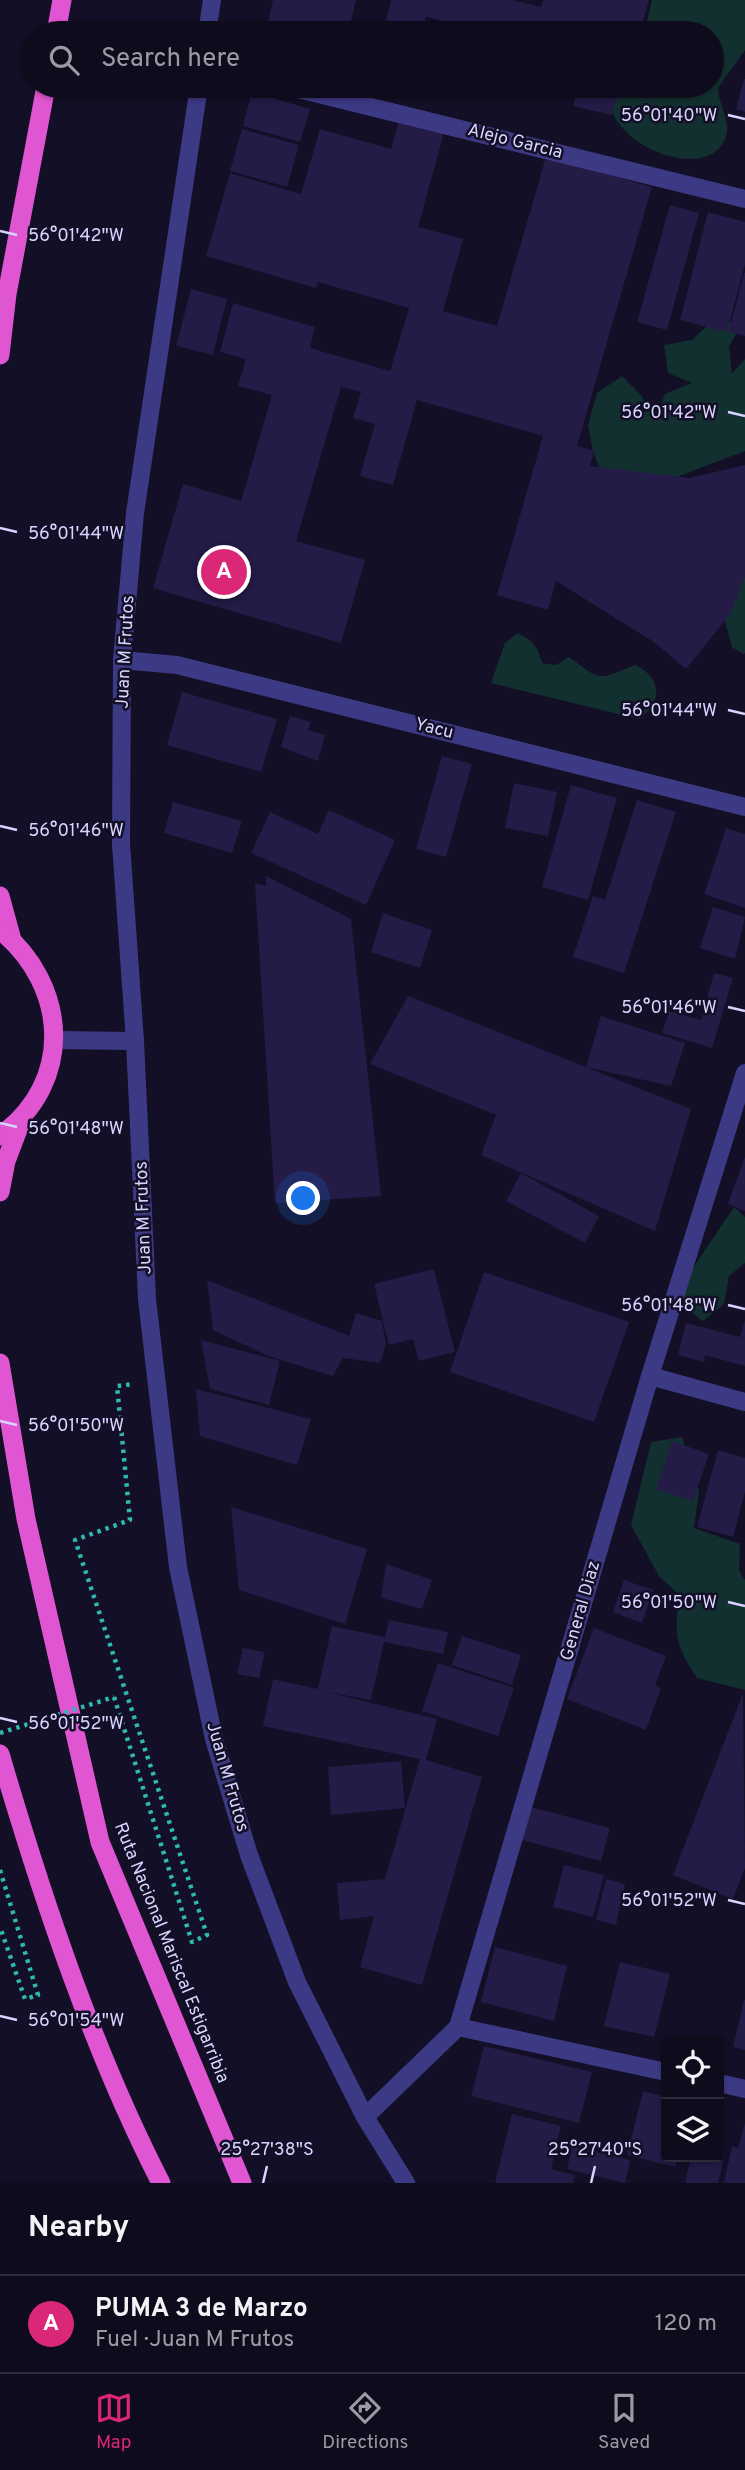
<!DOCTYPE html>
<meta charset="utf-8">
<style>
:root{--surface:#0e0b1c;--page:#1c1929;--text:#f1f3f6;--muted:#9b9ba3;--line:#2e2b3b;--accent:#db2777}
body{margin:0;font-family:Overpass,sans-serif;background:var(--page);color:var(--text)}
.controls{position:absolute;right:21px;bottom:21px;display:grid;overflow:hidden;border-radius:7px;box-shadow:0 2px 5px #0004}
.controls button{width:63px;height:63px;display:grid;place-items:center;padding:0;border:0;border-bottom:2px solid var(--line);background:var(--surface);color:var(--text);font:35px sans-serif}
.you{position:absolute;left:304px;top:1199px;width:24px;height:24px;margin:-18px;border:5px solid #fff;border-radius:50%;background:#1a73e8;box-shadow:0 0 0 10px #1a73e833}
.badge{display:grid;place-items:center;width:46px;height:46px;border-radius:50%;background:var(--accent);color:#fff;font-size:23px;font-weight:700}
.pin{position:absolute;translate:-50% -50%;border:4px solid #fff;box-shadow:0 2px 7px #0006}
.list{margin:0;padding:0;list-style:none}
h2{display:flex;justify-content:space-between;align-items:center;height:91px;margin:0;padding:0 28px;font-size:30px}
h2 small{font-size:23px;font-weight:400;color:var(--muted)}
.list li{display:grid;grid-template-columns:46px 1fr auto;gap:21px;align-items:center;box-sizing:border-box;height:98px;padding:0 28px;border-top:2px solid var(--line)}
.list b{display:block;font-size:26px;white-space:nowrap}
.list p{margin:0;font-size:23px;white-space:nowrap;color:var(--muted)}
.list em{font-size:23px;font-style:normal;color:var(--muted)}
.icon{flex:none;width:38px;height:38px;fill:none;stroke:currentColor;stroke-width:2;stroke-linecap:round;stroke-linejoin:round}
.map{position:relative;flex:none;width:745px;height:2183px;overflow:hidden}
.search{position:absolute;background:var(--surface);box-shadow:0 2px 5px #0004;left:21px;right:21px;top:21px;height:77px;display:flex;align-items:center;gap:18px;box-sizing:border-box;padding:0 24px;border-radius:38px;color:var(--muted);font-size:26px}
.sheet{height:189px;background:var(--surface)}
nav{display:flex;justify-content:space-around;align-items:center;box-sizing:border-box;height:98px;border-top:2px solid var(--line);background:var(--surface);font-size:19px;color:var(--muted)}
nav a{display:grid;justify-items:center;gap:4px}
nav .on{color:var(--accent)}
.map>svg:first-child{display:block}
.green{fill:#12302f}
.building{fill:#241b47}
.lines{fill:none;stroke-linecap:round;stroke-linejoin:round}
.path{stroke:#2fb8b0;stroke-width:4.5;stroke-dasharray:3.5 5;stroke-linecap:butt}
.minor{stroke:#3d3a85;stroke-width:18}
.trunk{stroke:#e055d1;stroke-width:19}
.path-bridge{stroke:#2fb8b0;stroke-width:4.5;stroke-dasharray:3.5 5;stroke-linecap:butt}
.ticks{fill:none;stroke:#d9d4ff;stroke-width:2.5}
.labels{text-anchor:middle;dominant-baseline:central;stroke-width:5;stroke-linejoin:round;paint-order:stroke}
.street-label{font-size:18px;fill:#d9d4ff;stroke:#130f26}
.ticks-label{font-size:18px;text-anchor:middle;fill:#d9d4ff;stroke:#130f26;stroke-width:5;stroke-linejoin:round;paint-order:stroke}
</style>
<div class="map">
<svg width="745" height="2183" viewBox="0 0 745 2183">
<rect width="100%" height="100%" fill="#130f26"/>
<g class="green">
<path d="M652 0H745V50L718 88C718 103 731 121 726 136 711 188 596 143 610 86H712V33H639L646 26Z"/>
<polygon points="714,319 742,323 729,347 732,374 745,359 745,451 629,495 604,478 593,452 588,425 597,393 622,376 641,395 655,419 665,394 692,383 668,373 664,345 692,340"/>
<polygon points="745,575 745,653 743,654 732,647 720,604"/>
<path d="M517 633C533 640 538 647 542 663L556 665 569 657C602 681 596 681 635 665 661 677 664 702 639 719L491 683 505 643Z"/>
<polygon points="734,1207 745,1217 745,1263 729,1276 724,1304 703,1321 679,1304 691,1271"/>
<path d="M682 1437 699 1491 694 1528 740 1544 739 1571 745 1580V1690L697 1678C676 1647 673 1633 680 1596L659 1576 631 1525 651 1442Z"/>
</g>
<g class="building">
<polygon points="273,0 356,0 348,33 282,33 266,29"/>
<polygon points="391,0 512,0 541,7 543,0 649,0 642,25 635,23 632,33 437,33 440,20 426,17 422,33 383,33"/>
<polygon points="744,79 745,79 745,112 736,109"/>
<polygon points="578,86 619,86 612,115 573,106"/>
<polygon points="252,92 310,109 300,142 243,126"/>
<polygon points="399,120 444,133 418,227 463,239 443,311 497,326 546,157 652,187 577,446 594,451 590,466 689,478 745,465 745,576 731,613 686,669 654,642 556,581 548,610 497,595 543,436 417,400 393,485 360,476 375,424 353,418 361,392 341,387 296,541 365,560 341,643 153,588 183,484 241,501 272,395 238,386 246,359 220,352 233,303 315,327 310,348 390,371 409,308 318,282 316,288 206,256 230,173 301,194 320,129 391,149"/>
<polygon points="242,129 299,145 287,187 230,171"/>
<polygon points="670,205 699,213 667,330 637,322"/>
<polygon points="708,212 745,222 745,264 727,332 680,320"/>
<polygon points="744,273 745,273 745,336 729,332"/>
<polygon points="191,289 227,299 213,355 176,346"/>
<polygon points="182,692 277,719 261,772 167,745"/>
<polygon points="290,716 311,722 308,730 325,735 318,761 281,747"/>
<polygon points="442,756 472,764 446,857 416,849"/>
<polygon points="514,783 557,792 548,836 505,828"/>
<polygon points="571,785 617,798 588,900 542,887"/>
<polygon points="637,800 676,812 624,973 573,957 593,896 605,900"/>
<polygon points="173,802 242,821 232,853 164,833"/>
<polygon points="329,810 395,840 366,905 251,853 270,812 318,834"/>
<polygon points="726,828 745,834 745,908 704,894"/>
<polygon points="266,876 351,919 381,1196 275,1203 255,883 266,886"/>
<polygon points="713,907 745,917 735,959 700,948"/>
<polygon points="383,913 432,930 420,968 371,952"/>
<polygon points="714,973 733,978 712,1048 662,1033 669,1011 701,1020"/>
<polygon points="408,996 691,1109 655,1231 481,1155 496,1115 370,1064"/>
<polygon points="601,1016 685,1043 671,1086 586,1067"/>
<polygon points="745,1157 745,1211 728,1204"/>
<polygon points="521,1173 599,1216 585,1243 506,1201"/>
<polygon points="434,1269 455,1352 419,1361 413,1339 389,1345 374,1284"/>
<polygon points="484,1272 629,1322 594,1422 450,1372"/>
<polygon points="207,1280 349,1336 356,1313 382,1321 386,1344 380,1363 343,1358 333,1376 268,1356 213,1330"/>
<polygon points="745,1320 745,1366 705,1355 704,1362 678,1355 686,1323 740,1337"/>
<polygon points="201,1340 280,1361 269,1405 210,1389"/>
<polygon points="196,1389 311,1419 297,1465 200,1436"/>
<polygon points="672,1441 709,1454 693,1501 656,1489"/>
<polygon points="718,1450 745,1458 745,1492 733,1537 697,1527"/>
<polygon points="231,1507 367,1549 345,1624 239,1590"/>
<polygon points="386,1564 432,1580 422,1609 381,1598"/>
<polygon points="624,1580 653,1590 642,1623 613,1612"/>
<polygon points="389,1620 448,1632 443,1654 384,1642 371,1700 327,1692 437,1719 426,1760 482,1777 422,1985 360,1967 374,1916 340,1920 337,1883 385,1879 420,1759 263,1726 273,1679 318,1689 332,1626 385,1637"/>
<polygon points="594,1628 666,1656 655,1685 661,1688 646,1730 567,1699"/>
<polygon points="462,1636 521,1655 512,1685 452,1665"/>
<polygon points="243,1648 265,1652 259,1678 237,1674"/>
<polygon points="438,1663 514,1688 498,1736 422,1711"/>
<polygon points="743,1693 745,1868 733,1899 673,1875"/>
<polygon points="401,1761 405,1808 331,1815 328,1767"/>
<polygon points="527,1806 610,1828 601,1861 518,1839"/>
<polygon points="564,1865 604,1875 593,1917 553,1907"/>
<polygon points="606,1879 625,1884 616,1925 596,1920"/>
<polygon points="495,1947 567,1966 554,2021 481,2002"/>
<polygon points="620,1962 670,1974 654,2037 604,2026"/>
<polygon points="744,2000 745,2000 745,2050 733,2047"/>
<polygon points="484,2046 592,2072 579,2123 471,2096"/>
<polygon points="643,2091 666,2097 666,2157 677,2157 675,2167 627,2155"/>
<polygon points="512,2114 561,2126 551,2169 575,2175 573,2183 495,2183"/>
<polygon points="745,2123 745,2183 724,2183 732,2146 738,2148"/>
<polygon points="572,2146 630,2160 625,2183 567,2169"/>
<polygon points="719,2152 725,2154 718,2183 685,2183 691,2157 719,2157"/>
</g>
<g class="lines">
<g class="path">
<polyline points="114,1697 192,1942 207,1935 75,1540 130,1520 117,1386 133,1384"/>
<polyline points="0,1870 38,1995 25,1999 0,1927"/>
</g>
<g class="minor">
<polyline points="207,33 212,0"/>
<polyline points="199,86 135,513 122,660 121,844 135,1041 147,1299 178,1567 214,1739 249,1855 297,1982 365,2117 406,2183"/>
<polyline points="286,86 745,199"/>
<polyline points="122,660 177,665 745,807"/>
<polyline points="54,1040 135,1041"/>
<polyline points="650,1376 745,1402"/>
<polyline points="458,2027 666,2072"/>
<polyline points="719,2083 745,2089"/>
<polyline points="365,2117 458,2027 650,1376 745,1073"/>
</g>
<g class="trunk">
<polyline points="56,33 62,0"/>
<polyline points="0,355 7,294 46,86"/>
<polyline points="0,896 12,940"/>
<path d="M0 930C68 985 75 1082 0 1136"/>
<polyline points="0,1192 6,1161 22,1119"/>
<polyline points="0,1363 26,1519 100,1842 242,2183"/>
<path d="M0 1754C42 1897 93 2051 161 2183"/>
</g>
<polyline class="path-bridge" points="0,1733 114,1697"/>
</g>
<path class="ticks" d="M728 115 745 119M0 231 17 235M728 412 745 416M0 528 17 532M728 710 745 714M0 826 17 830M728 1007 745 1011M0 1123 17 1127M728 1305 745 1309M0 1421 17 1425M728 1602 745 1606M0 1718 17 1722M728 1900 745 1904M0 2016 17 2020M263 2183 267 2166M591 2183 595 2166"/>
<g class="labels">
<g class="street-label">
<text transform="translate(515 142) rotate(14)">Alejo Garcia</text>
<text transform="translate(126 652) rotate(-87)">Juan M Frutos</text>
<text transform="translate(434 729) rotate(14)">Yacu</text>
<text transform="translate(144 1218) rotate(-92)">Juan M Frutos</text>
<text transform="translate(581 1611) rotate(-74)">General Diaz</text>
<text transform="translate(227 1777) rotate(74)">Juan M Frutos</text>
<text transform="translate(171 1953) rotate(68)">Ruta Nacional Mariscal Estigarribia</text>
</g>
</g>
<g class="ticks-label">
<text x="669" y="121">56°01'40"W</text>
<text x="76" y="241">56°01'42"W</text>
<text x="669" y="418">56°01'42"W</text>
<text x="76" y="539">56°01'44"W</text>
<text x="669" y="716">56°01'44"W</text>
<text x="76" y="836">56°01'46"W</text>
<text x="669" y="1013">56°01'46"W</text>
<text x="76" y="1134">56°01'48"W</text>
<text x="669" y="1311">56°01'48"W</text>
<text x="76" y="1431">56°01'50"W</text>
<text x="669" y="1608">56°01'50"W</text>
<text x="76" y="1729">56°01'52"W</text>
<text x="669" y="1906">56°01'52"W</text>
<text x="76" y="2026">56°01'54"W</text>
<text x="267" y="2155">25°27'38"S</text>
<text x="595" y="2155">25°27'40"S</text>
</g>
</svg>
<div class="controls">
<button><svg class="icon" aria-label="locate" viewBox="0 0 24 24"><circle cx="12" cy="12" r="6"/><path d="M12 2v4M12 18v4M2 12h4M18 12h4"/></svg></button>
<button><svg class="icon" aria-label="layers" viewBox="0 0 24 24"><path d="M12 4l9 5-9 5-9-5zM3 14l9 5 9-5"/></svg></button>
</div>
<div class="you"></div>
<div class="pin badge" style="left:224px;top:572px">A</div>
<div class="search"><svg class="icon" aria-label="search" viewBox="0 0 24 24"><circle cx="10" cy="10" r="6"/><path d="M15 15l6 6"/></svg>Search here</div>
</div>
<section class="sheet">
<h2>Nearby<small></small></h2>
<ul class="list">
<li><span class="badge">A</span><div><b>PUMA 3 de Marzo</b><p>Fuel · Juan M Frutos</p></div><em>120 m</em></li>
</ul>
</section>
<nav>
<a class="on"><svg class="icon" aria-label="map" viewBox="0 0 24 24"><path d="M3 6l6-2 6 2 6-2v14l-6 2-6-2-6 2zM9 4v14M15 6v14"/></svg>Map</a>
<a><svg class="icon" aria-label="directions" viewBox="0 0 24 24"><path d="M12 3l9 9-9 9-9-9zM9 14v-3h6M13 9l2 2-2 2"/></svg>Directions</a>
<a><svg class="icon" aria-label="saved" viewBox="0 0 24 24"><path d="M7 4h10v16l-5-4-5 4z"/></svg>Saved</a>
</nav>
